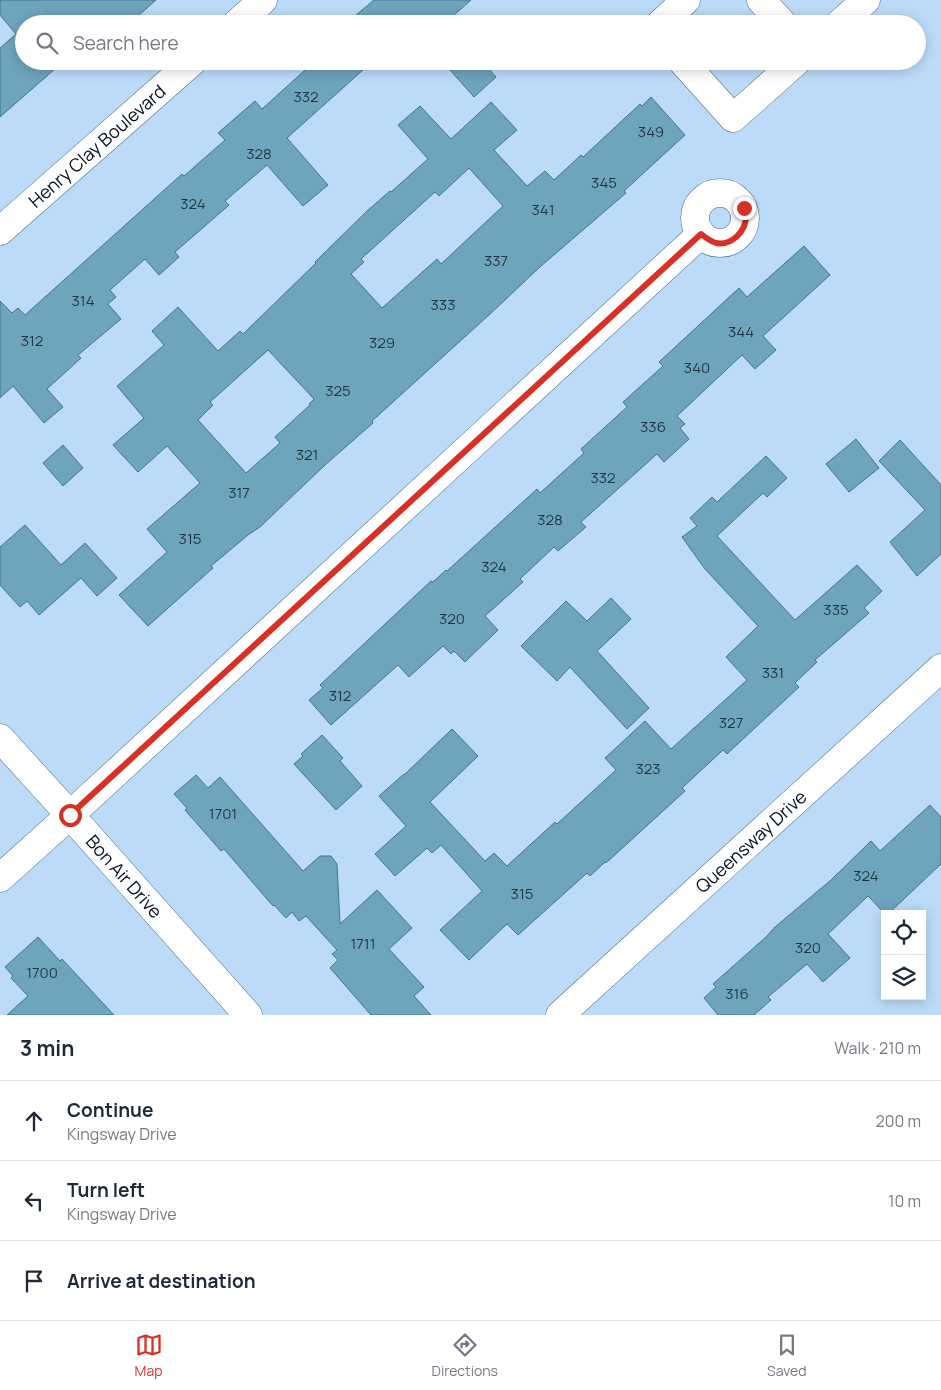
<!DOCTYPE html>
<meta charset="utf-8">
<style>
:root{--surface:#fff;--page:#f2f2f3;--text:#1f2937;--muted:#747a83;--line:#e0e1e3;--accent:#d93025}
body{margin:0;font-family:Manrope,sans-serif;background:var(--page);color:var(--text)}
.controls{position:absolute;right:15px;bottom:15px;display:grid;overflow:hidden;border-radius:0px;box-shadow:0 2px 12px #0003}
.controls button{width:45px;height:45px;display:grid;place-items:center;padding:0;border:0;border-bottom:1px solid var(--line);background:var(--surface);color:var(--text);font:25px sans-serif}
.stop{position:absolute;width:15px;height:15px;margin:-11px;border:4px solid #d93025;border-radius:50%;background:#fff}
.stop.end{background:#d93025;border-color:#fff;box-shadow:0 1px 5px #0008}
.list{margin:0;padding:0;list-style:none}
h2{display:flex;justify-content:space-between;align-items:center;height:65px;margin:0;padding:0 20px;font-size:21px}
h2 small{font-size:16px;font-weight:400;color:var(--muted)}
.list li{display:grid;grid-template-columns:32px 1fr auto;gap:15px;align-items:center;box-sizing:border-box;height:80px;padding:0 20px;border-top:1px solid var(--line)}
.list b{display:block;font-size:19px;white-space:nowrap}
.list p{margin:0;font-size:16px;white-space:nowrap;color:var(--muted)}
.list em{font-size:16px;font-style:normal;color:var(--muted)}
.icon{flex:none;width:28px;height:28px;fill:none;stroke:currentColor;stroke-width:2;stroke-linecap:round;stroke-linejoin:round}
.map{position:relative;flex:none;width:941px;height:1015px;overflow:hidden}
.search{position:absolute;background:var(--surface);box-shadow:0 2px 12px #0003;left:15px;right:15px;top:15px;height:55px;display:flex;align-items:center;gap:12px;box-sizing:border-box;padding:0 18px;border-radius:28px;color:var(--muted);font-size:19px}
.sheet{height:305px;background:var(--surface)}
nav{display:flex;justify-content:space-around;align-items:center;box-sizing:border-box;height:70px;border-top:1px solid var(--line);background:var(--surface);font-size:14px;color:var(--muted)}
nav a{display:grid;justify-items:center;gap:2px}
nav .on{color:var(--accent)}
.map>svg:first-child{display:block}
.building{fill:#6ea4bc;stroke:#41778d;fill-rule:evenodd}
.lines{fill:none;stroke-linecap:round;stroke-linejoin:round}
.minor-casing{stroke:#4a6e8f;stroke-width:29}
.minor{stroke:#fff;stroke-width:28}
.route{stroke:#d93025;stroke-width:6}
.labels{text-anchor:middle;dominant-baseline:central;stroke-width:5;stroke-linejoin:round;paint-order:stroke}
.number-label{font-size:15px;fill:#1e3645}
.street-label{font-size:18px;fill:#04111d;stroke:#bbdbf9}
</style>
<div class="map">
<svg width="941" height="1015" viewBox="0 0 941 1015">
<rect width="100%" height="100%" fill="#bbdbf9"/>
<g class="building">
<polygon points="0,0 156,0 129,24 24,24 24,61 64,61 0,117 0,48 16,34 0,15"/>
<polygon points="374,0 471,0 444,24 351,24 349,21"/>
<polygon points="315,61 373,61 287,138 328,185 303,206 267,165 225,201 229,205 175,252 179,257 159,275 145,259 110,290 116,297 108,304 121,319 78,355 81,358 47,389 63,407 44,423 13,386 0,398 0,301 12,313 18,308 25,315 182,174 184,176 225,140 218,133 255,101 262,109"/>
<polygon points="442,61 482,61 496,77 474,97"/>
<path d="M651 97 685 135 624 191 626 193 541 266 489 315 372 421 373 423 325 465 260 527 248 535 211 566 213 568 148 626 119 595 167 552 147 529 200 483 167 446 138 472 113 445 144 418 117 386 164 345 152 331 178 307 218 351 240 331 243 334 316 263 315 262 367 211 390 191 391 192 428 159 398 125 420 106 451 139 491 102 517 130 494 150 527 186 545 171 554 180 581 155 583 157 640 104 642 106ZM469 168 503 206 441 264 437 259 382 308 351 274 364 262 361 259 435 192 439 196ZM268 350 314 399 309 404 310 405 275 437 280 443 246 473 198 420 213 405 210 402Z"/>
<polygon points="804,246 830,275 763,336 776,350 755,369 742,355 677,416 685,424 680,428 689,439 664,462 657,454 581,522 586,527 558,551 554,547 520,579 523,582 485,616 498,630 465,662 454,651 451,654 443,646 409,677 398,665 331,725 309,700 323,688 320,685 431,581 433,582 446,570 447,571 537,489 540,493 584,453 581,449 627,407 623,402 663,366 659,362 739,288 747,297"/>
<polygon points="856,439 879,468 849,492 826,464"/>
<polygon points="900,440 941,485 941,554 917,576 890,542 925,510 879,461"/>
<polygon points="63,445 83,468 63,486 43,463"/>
<polygon points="766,456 787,478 767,497 763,493 717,536 795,620 857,565 882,591 864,608 869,613 815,660 817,662 795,683 799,687 727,754 723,750 682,788 685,791 606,863 605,862 590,876 587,873 518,935 507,924 469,960 440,930 482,891 441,845 432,853 427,848 395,876 375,854 406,826 379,796 404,774 404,775 452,729 478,756 430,802 485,861 494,853 507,866 555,822 557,824 616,770 605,758 645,721 671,749 747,680 726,657 758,626 705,569 682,537 697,526 690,518 712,497 717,502"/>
<polygon points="25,525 61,565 85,543 117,578 97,596 81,578 39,615 27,601 20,607 0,585 0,547"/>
<polygon points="611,598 631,619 597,651 649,708 627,729 570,667 557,681 521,646 566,601 587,621"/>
<polygon points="322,735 343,758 340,761 362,786 336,810 294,764 303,756 301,754"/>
<polygon points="196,775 208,788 220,777 303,871 320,856 331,856 337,864 340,924 377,890 412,928 389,949 424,987 414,996 431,1015 371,1015 330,968 338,960 332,954 337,950 306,916 299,921 292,912 286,918 274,905 273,906 224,849 221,851 185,810 187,808 174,794"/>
<polygon points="930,805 941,817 941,864 888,914 885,914 868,896 828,934 850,958 823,982 807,964 768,997 771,1000 754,1015 718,1015 704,998 716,987 713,984 766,937 775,927 831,880 871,841 880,851"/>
<polygon points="38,937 60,961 62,959 114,1015 7,1015 28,996 11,978 13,976 5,967"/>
</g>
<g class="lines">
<defs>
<g id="minor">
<polyline points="761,0 783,24"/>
<polyline points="236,24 263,0"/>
<polyline points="660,24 686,0"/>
<polyline points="839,24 866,0"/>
<polyline points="682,61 733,118 797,61"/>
<circle cx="720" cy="218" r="25"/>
<path id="s1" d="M0 231 193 61"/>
<path id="s2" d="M0 738 70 815 248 1015"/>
<polyline points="0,878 70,815 701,234"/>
<path id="s3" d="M560 1015 941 668"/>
</g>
</defs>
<use href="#minor" class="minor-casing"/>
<use href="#minor" class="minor"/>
</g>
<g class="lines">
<path class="route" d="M70 815 701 234C706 238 710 241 716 243 731 246 746 232 746 216 745 214 744 211 744 208"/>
</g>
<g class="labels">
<g class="number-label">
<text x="306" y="96">332</text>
<text x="651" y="131">349</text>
<text x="259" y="153">328</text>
<text x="604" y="182">345</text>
<text x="193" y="203">324</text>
<text x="543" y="209">341</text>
<text x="496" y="260">337</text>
<text x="83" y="300">314</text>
<text x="443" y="304">333</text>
<text x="741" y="331">344</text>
<text x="32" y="340">312</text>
<text x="382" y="342">329</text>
<text x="697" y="367">340</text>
<text x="338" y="390">325</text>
<text x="653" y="426">336</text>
<text x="307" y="454">321</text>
<text x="603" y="477">332</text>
<text x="239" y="492">317</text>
<text x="550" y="519">328</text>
<text x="190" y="538">315</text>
<text x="494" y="566">324</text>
<text x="836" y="609">335</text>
<text x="452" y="618">320</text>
<text x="773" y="672">331</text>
<text x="340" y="695">312</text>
<text x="731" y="722">327</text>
<text x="648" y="768">323</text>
<text x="223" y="813">1701</text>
<text x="866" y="875">324</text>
<text x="522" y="893">315</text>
<text x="363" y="943">1711</text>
<text x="808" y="947">320</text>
<text x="42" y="972">1700</text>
<text x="737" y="993">316</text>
</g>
<g class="street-label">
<text stroke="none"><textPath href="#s1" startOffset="129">Henry Clay Boulevard</textPath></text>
<text stroke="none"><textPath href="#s3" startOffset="258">Queensway Drive</textPath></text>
<text stroke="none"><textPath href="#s2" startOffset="186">Bon Air Drive</textPath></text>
</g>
</g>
</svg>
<div class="controls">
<button><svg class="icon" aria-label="locate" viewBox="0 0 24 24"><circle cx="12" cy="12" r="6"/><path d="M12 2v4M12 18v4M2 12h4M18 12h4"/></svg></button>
<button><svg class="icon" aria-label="layers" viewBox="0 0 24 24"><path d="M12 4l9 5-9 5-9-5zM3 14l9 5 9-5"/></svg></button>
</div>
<div class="stop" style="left:70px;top:815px"></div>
<div class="stop end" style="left:744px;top:208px"></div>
<div class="search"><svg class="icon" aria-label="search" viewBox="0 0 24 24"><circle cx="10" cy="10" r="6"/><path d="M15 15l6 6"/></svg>Search here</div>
</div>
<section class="sheet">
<h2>3 min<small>Walk · 210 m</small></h2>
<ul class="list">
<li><svg class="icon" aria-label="ahead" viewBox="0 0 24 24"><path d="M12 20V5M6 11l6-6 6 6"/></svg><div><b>Continue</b><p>Kingsway Drive</p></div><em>200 m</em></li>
<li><svg class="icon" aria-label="left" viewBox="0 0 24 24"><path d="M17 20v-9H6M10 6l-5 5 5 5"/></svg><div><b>Turn left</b><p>Kingsway Drive</p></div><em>10 m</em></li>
<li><svg class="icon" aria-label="arrive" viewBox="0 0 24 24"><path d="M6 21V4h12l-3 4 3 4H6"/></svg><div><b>Arrive at destination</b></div></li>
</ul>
</section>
<nav>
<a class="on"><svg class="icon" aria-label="map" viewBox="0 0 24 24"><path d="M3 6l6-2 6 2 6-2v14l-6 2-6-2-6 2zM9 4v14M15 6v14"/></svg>Map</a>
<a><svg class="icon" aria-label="directions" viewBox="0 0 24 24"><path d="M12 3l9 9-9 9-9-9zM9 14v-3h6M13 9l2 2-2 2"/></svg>Directions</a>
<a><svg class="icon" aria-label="saved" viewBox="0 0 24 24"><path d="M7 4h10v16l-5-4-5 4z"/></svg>Saved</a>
</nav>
